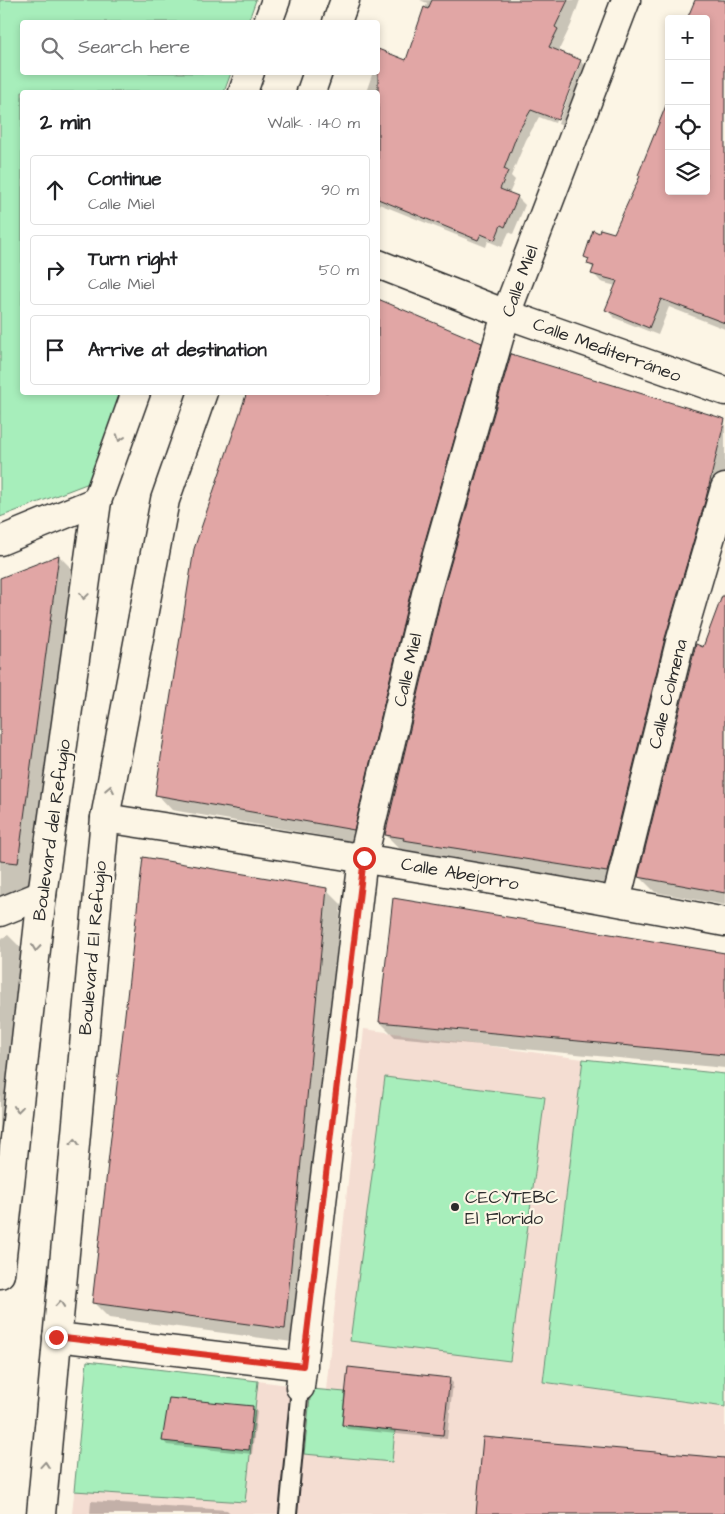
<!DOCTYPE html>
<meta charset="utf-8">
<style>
:root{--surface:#fff;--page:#f6f6f6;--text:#202124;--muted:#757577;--line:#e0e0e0}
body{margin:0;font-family:"Architects Daughter",sans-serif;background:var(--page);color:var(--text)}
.controls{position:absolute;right:15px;top:15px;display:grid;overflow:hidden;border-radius:5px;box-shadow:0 2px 8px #0003}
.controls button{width:45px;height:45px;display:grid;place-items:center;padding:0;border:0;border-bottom:1px solid var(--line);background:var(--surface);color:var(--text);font:25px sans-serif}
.stop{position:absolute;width:15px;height:15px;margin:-11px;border:4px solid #d93025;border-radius:50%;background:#fff}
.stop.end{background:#d93025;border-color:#fff;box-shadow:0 1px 5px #0008}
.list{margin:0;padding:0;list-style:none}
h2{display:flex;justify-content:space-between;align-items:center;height:65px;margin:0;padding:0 20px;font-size:21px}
h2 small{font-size:16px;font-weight:400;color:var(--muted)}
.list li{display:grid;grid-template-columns:32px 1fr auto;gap:15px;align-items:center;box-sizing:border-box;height:70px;margin:0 10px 10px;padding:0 10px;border:1px solid var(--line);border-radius:5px}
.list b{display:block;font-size:19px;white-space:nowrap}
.list p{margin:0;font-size:16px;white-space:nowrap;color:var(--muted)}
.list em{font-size:16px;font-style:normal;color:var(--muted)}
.icon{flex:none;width:28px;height:28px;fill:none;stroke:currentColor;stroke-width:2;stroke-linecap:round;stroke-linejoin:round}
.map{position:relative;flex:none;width:725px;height:1514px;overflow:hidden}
.search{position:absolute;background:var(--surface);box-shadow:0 2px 8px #0003;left:20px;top:20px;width:360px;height:55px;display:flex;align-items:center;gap:12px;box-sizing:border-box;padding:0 18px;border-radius:5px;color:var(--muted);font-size:19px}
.panel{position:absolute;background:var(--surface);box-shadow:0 2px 8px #0003;left:20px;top:90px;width:360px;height:305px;border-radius:5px}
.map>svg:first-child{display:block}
.built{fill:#f4ddd2}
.green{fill:#a7eebb;stroke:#698c73}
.shadow{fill:#0003}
.building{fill:#e1a6a5;stroke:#2b2b2b}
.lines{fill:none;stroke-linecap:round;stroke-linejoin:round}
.lane-casing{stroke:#2b2b2b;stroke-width:20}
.street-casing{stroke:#2b2b2b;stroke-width:31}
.secondary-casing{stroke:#2b2b2b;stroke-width:31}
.lane{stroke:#fcf5e5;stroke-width:16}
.street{stroke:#fcf5e5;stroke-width:28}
.secondary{stroke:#fcf5e5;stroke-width:28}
.oneway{stroke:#949088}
.route{stroke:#d93025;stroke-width:6}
.poi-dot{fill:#2b2b2b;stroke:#fcf5e5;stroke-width:2}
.labels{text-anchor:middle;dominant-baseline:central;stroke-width:4.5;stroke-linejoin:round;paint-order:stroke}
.street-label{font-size:18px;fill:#2b2b2b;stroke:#fcf5e5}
.poi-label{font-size:18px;fill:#2b2b2b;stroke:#fcf5e5;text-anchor:start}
</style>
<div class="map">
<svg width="725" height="1514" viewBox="0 0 725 1514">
<rect width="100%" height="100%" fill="#fcf5e5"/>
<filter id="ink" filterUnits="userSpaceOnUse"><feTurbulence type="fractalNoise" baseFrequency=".02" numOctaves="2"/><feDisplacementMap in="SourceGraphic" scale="10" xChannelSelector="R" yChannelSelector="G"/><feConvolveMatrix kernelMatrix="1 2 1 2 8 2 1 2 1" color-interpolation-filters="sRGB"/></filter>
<g filter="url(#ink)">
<polygon class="built" points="364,1029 583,1059 543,1382 725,1407 725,1514 72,1514 87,1361 258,1381 326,1390"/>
<g class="green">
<polygon points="0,0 256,0 248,22 22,22 22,72 231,73 224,92 22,92 22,392 121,393 89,483 0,517"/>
<polygon points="583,1059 725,1074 725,1407 543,1382"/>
<polygon points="385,1077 545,1097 510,1361 350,1341"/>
<polygon points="87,1361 258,1381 245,1502 74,1491"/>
<polygon points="311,1389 345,1392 342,1425 395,1430 392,1462 304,1454"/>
</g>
<g class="shadow">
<polygon points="420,0 580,0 571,25 558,52 580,61 588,69 566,127 558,124 581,63 578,63 555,123 539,117 526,140 511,176 515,180 509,194 517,197 525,205 513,234 509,232 502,247 488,241 486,247 379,204 378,207 378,92 366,92 373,72 378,72 378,60 380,52 407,62 427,3"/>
<polygon points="708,0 725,0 725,329 669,307 658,335 615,318 607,310 616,286 601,282 593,273 594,269 589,264 590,261 585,257 600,234 615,235 669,191 706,191"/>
<polygon points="378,300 481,344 496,359 369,844 172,810 157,794 378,392"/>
<polygon points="512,356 725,420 725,495 622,886 420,855 418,853 401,850 386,835"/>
<polygon points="59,556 74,571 32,884 0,898 0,579"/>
<polygon points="725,591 725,905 655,892 639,876 704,648"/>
<polygon points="326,889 341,904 300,1343 109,1318 94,1303"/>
<polygon points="8,935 23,950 0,1259 0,939"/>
<polygon points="725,955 725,1068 395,1037 380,1022"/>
<polygon points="449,1379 453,1383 447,1439 347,1429 343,1425"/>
<polygon points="252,1407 257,1412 252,1454 167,1445 163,1440"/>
<polygon points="91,1501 227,1510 231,1514 90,1514"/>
</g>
<g class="building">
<polygon points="432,0 568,0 555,27 558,29 549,47 581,60 558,120 531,110 518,132 504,169 508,171 500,189 518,196 505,227 501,225 495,240 481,234 478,240 378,199 378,49 406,60 424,7 428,9"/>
<polygon points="695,0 725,0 725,323 661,299 649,328 605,310 617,281 591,274 594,266 587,264 589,259 584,257 593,230 599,233 600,229 614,233 640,176 638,175 669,98 669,191 706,191 706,19 687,19"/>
<polygon points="378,299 482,343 412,586 354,830 155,795 194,549 247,392 378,392"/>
<polygon points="511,354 725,419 706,498 665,638 607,872 403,840 404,838 385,835 442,594"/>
<polygon points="59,555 18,863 0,861 0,578"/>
<polygon points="722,596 725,596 725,893 638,877 696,644 703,647"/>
<polygon points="143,857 327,888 285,1329 92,1303"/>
<polygon points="393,898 725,953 725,1055 379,1022"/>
<polygon points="348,1367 450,1378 443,1435 342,1425"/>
<polygon points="169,1398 253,1406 249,1450 162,1441"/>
<polygon points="483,1437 725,1458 725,1514 476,1514"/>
</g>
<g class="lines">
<defs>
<polyline id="lane" points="288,1514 300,1387"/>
<g id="street">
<polyline points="378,264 506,314 725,391"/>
<polyline points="0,541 97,501"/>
<path d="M105 818C312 850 519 882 725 922"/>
<polyline points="616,901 680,642 725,488"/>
<polyline points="0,912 42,895"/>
<polyline points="57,1337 303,1366"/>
<polyline points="300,1387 363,858 427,590 506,314 626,0"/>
</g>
<g id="secondary">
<polyline points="268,22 276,0"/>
<polyline points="337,22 345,0"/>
<polyline points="243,92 250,72"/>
<polyline points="311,92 318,72"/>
<polyline points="0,1274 42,895 97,501 136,392"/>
<polyline points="41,1514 105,818 165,500 203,392"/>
</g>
</defs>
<use href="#lane" class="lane-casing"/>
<use href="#street" class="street-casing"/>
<use href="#secondary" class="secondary-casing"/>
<use href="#lane" class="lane"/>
<use href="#street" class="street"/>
<use href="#secondary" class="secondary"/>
</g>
<defs><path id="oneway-chevron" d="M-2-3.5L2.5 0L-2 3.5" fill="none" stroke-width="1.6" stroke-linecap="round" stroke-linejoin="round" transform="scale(1.25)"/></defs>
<g class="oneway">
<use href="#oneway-chevron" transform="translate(120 438) rotate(110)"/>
<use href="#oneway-chevron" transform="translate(84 596) rotate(98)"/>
<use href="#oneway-chevron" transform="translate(110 789) rotate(-79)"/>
<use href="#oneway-chevron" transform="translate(36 948) rotate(96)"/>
<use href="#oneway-chevron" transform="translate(18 1109) rotate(96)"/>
<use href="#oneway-chevron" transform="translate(75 1142) rotate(-85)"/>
<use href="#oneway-chevron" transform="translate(60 1304) rotate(-85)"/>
<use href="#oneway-chevron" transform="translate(45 1465) rotate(-85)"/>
</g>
</g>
<g class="lines" filter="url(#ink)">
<polyline class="route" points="56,1337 303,1366 364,858"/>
</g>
<circle class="poi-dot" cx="455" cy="1207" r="5"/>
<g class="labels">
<g class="street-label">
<text transform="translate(520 281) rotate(-70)">Calle Miel</text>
<text transform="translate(607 350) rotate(20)">Calle Mediterráneo</text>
<text transform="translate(408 670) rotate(-77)">Calle Miel</text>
<text transform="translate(668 694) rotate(-76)">Calle Colmena</text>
<text transform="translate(52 830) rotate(-82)">Boulevard del Refugio</text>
<text transform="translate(460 874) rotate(10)">Calle Abejorro</text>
<text transform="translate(93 948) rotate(-85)">Boulevard El Refugio</text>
</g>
<g class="poi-label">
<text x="465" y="1197">CECYTEBC<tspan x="465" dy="21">El Florido</tspan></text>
</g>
</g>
</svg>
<div class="controls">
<button>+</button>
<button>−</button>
<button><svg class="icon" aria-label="locate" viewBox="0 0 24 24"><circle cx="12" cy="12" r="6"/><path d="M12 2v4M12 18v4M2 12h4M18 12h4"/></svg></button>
<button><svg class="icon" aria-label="layers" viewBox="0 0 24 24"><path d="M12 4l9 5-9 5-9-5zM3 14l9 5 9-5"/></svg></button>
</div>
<div class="stop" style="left:364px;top:858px"></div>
<div class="stop end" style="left:56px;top:1337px"></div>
<div class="search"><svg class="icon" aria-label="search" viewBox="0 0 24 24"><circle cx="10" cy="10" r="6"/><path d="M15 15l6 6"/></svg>Search here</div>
<section class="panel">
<h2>2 min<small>Walk · 140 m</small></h2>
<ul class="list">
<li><svg class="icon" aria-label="ahead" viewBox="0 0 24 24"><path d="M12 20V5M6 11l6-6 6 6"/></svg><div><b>Continue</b><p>Calle Miel</p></div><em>90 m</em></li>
<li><svg class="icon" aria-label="right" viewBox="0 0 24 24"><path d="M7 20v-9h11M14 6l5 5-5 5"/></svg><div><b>Turn right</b><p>Calle Miel</p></div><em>50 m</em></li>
<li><svg class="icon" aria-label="arrive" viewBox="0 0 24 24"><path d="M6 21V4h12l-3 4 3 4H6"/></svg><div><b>Arrive at destination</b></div></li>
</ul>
</section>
</div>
